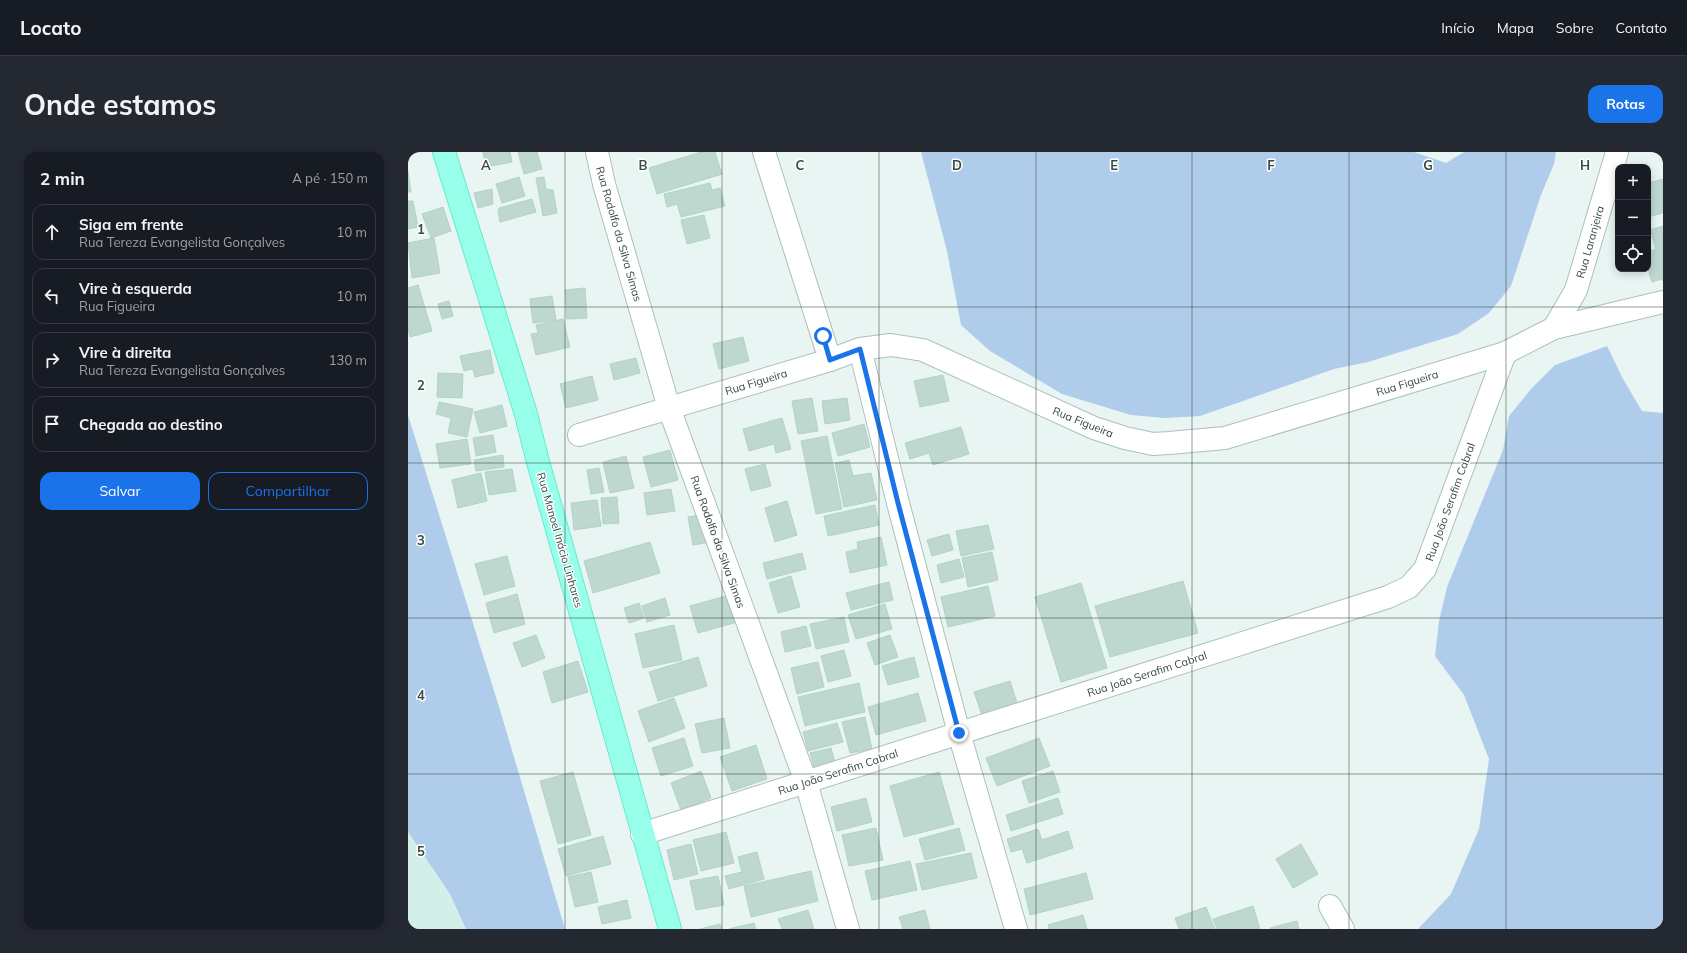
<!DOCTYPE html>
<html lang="pt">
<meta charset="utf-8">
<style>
:root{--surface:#171b24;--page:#242831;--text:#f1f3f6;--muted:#9ea1a6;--line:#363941;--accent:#1a73e8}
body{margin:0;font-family:Mulish,sans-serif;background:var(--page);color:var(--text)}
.controls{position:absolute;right:12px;top:12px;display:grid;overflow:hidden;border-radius:8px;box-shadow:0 2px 10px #0003}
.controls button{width:36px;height:36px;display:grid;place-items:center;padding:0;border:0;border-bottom:1px solid var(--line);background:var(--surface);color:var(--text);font:20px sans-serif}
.stop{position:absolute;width:12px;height:12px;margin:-9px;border:3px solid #1a73e8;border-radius:50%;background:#fff}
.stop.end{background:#1a73e8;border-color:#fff;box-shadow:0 1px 4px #0008}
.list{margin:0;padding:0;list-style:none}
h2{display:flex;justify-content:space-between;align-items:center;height:52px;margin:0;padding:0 16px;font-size:17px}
h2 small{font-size:13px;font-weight:400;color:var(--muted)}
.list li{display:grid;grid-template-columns:26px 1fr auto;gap:12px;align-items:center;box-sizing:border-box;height:56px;margin:0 8px 8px;padding:0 8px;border:1px solid var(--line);border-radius:12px}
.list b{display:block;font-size:15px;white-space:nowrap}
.list p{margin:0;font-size:13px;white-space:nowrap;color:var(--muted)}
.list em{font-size:13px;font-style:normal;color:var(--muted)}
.actions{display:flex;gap:8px;padding:12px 16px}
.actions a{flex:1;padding:9px 0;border:1px solid var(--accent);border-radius:12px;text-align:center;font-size:14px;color:var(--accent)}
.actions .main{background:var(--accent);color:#fff}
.icon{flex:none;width:22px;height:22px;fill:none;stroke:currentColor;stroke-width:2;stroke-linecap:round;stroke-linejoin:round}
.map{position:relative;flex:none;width:1255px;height:777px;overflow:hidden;border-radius:12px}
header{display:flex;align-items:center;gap:24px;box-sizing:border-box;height:56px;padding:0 20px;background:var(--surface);border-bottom:1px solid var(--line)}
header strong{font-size:19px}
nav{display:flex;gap:22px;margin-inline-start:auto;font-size:14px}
.intro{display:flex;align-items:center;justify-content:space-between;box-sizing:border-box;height:96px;padding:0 24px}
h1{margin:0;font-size:28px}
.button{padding:10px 18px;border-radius:12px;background:var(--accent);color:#fff;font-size:14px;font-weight:700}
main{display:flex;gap:24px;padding:0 24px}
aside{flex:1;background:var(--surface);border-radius:12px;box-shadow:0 2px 10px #0003}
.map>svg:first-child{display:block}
.education{fill:#d2efe9}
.green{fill:#b0cceb}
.building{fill:#bed8d0;stroke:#b0d3c8}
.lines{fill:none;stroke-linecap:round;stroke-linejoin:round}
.minor-casing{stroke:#abc1bb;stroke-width:24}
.major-casing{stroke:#62ebcd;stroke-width:24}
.minor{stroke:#fff;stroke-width:22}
.major{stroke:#98ffea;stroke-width:22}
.route{stroke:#1a73e8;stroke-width:5}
.grid{fill:none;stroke:#374a44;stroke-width:1;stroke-opacity:0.55}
.labels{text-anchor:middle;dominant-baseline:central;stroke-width:3;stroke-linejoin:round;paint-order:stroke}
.street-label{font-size:11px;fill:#374a44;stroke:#fff}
.grid-label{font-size:13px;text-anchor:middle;font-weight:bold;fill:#374a44;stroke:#fff;stroke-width:3;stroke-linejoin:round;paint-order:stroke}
</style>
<header>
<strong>Locato</strong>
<nav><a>Início</a><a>Mapa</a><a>Sobre</a><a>Contato</a></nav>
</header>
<div class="intro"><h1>Onde estamos</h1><a class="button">Rotas</a></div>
<main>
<aside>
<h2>2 min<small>A pé · 150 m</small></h2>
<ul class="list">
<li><svg class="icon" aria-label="ahead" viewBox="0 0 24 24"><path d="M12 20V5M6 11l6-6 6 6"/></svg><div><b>Siga em frente</b><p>Rua Tereza Evangelista Gonçalves</p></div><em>10 m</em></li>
<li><svg class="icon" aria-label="left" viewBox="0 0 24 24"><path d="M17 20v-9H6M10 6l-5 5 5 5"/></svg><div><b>Vire à esquerda</b><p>Rua Figueira</p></div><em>10 m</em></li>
<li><svg class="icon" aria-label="right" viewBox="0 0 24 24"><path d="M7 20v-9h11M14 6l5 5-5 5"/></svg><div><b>Vire à direita</b><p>Rua Tereza Evangelista Gonçalves</p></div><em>130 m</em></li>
<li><svg class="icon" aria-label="arrive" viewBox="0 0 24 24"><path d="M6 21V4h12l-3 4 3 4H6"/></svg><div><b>Chegada ao destino</b></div></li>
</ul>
<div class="actions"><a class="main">Salvar</a><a>Compartilhar</a></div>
</aside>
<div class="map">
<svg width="1255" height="777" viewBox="0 0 1255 777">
<rect width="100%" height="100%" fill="#e9f5f3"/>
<polygon class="education" points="0,680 42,742 58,777 0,777"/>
<g class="green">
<polygon points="513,0 1006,0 1038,11 1056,0 1148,0 1146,12 1133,43 1103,134 1081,161 1050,182 960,210 926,217 792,264 757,266 723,263 654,242 582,199 553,173 539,99"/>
<polygon points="1199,194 1215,227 1234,259 1255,261 1255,777 1010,777 1043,742 1071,677 1081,607 1056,543 1027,504 1031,469 1039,435 1095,298 1101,264 1123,237 1147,213"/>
<polygon points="0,263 92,558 157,777 58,777 42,742 0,680"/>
</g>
<g class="building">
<polygon points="75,0 102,0 104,10 78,15"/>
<polygon points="110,0 129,0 134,17 116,22"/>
<polygon points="293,0 307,0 314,22 249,42 241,16"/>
<polygon points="0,19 3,40 0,40"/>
<polygon points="111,25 117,44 94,51 88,32"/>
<polygon points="136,25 138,37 145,38 149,61 135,64 128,26"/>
<polygon points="1255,27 1255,61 1240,65 1240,31"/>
<polygon points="302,31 304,38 312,36 317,54 273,65 269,52 259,55 256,42"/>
<polygon points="84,37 85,52 70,56 66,41"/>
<polygon points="124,47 128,60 92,70 90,59 91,56"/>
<polygon points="0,49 5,49 10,75 0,77"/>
<polygon points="35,55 43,79 23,86 14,62"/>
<polygon points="296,63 302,86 279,92 273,68"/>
<polygon points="1255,74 1255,129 1254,127 1244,130 1240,117 1240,100 1248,97 1242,78"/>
<polygon points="26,86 32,121 4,126 0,91"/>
<polygon points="10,133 24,179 2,185 0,178 0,136"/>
<polygon points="177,136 179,166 159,167 157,138"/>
<polygon points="144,144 148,168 125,171 122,147"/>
<polygon points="41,149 45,164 34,167 30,152"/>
<polygon points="155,167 162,195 128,203 123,182 130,181 128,173"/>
<polygon points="335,185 341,209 311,217 305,192"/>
<polygon points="82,198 86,221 67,225 65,217 56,219 52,204"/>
<polygon points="228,206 232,221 206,228 202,212"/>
<polygon points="30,221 55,222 54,246 29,245"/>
<polygon points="535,223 541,249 512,255 506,229"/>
<polygon points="184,224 190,248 158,256 152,232"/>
<polygon points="404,246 410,279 390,282 384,249"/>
<polygon points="439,246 442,268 417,272 414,249"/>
<polygon points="31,250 65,257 59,285 40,281 43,266 28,262"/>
<polygon points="94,253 99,274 72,281 66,260"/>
<polygon points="374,266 383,297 368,301 366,292 341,299 335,277"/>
<polygon points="456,272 462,295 430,304 424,281"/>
<polygon points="553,275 561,302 525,313 521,301 502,307 497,291"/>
<polygon points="85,283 88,300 68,304 65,286"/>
<polygon points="419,284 434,357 408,362 393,289"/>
<polygon points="59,287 63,312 32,316 28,292"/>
<polygon points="262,298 270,328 243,335 235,305"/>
<polygon points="95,303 96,315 68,319 66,308"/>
<polygon points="218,304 226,336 202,341 195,310"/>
<polygon points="441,308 445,324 463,321 469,348 436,355 427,311"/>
<polygon points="357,312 363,334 343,339 337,317"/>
<polygon points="191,316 196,340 183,342 179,318"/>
<polygon points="104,317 108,339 81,343 77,320"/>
<polygon points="73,321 79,349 50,356 44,328"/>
<polygon points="263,337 267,359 239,363 236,341"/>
<polygon points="209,345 211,371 195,372 193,346"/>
<polygon points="189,348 193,374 166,378 163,351"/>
<polygon points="379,349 389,383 367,390 357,356"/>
<polygon points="467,353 471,373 420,384 416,364"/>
<polygon points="304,361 308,389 285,393 280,365"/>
<polygon points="580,373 586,397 553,404 548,379"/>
<polygon points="541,382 545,398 524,404 519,388"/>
<polygon points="473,385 479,413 442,421 438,400 450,397 449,390"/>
<polygon points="242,390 252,421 185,441 176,409"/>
<polygon points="584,400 590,428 560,435 554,406"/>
<polygon points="394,401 398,417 359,427 355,411"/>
<polygon points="99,404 107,434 76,443 67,412"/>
<polygon points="551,407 556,425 533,431 529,413"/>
<polygon points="383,424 392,455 370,461 361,431"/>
<polygon points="775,429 790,481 702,505 687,454"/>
<polygon points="481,430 485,448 443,458 438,441"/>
<polygon points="673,431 699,516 653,530 627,445"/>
<polygon points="580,434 587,464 540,475 533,445"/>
<polygon points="109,442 117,472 86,481 78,451"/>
<polygon points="325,442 333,469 290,481 282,454"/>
<polygon points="257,446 262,463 239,470 234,454"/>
<polygon points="231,451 236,466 221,471 216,456"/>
<polygon points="477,452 484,477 448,487 440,463"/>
<polygon points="436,465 441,490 408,497 402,472"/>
<polygon points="266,473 274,508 235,516 227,482"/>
<polygon points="398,474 403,494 377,500 373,480"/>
<polygon points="128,483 137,506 114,515 105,491"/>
<polygon points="482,483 490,505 467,513 459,491"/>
<polygon points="436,498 443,524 420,530 413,504"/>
<polygon points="290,505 299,534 250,549 241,520"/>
<polygon points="506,505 511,525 480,533 474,514"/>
<polygon points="170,509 180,540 144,551 135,520"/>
<polygon points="410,510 416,535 389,542 383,516"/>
<polygon points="602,529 611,557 576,569 566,540"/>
<polygon points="451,531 457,560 397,574 390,545"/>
<polygon points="510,541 518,569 468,583 460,555"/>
<polygon points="266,546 277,576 241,590 230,559"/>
<polygon points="457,565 464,597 442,601 434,570"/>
<polygon points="316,566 322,596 294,601 287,572"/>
<polygon points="429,571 435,590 400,599 395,580"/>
<polygon points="276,586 285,614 253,624 244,596"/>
<polygon points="631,586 642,614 589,634 578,606"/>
<polygon points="348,593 359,627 324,639 312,605"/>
<polygon points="423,596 427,610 406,615 402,601"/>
<polygon points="293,619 303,646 273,658 263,631"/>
<polygon points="645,619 652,640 621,651 614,629"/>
<polygon points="165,620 183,683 150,692 132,629"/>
<polygon points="531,620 546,672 496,685 482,634"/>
<polygon points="458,646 464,670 429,679 423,655"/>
<polygon points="650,646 655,662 603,679 598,663"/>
<polygon points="468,676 475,708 441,714 434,683"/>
<polygon points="551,676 557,698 517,708 511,687"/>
<polygon points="630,677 634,688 660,679 665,696 619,711 614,697 603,700 599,687"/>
<polygon points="318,680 326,711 293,719 285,688"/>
<polygon points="195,684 203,712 158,724 150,697"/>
<polygon points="283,692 290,722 266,728 259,698"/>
<polygon points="893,692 910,722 885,736 868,707"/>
<polygon points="349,700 356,727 321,737 317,724 334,720 330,705"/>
<polygon points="563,701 569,726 514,738 508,712"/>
<polygon points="502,709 509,738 464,748 457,719"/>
<polygon points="403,719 410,749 343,765 336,734"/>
<polygon points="183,720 190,750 167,755 160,725"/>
<polygon points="678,721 685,747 622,763 616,737"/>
<polygon points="310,724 316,753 288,758 282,729"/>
<polygon points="219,748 223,766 194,772 190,755"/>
<polygon points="845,754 852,777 809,777 805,767"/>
<polygon points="798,755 807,777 771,777 767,766"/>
<polygon points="400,758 406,777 374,777 370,767"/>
<polygon points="517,758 522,777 495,777 491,765"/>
<polygon points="675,763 679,777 641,777 640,773"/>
<polygon points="889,769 891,777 863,777 862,776"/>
<polygon points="346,771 348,777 321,777"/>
<polygon points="312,772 314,777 292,777"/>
</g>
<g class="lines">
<defs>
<g id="minor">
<polyline points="189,0 196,32 261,256 398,630 440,777"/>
<polyline points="356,0 422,208"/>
<polyline points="1146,176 1168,138 1209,0"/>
<polyline points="452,197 490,351 551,581 608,777"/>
<polyline points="171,283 422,208 452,197 483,193 515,198 686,276 717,286 745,292 761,291 817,286 1097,201 1146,176 1255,150"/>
<polyline points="234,682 980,445 1001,435 1017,417 1097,201"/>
<polyline points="922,754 935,777"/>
</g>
<polyline id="major" points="36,0 118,262 130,310 262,777"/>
</defs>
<use href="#minor" class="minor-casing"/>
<use href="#major" class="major-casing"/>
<use href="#minor" class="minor"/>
<use href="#major" class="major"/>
</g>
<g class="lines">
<polyline class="route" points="415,184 422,208 452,197 490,351 551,581"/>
</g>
<path class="grid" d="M157 0V777M314 0V777M471 0V777M628 0V777M784 0V777M941 0V777M1098 0V777M0 155H1255M0 311H1255M0 466H1255M0 622H1255"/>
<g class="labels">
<g class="street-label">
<text transform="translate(211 82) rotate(74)">Rua Rodolfo da Silva Simas</text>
<text transform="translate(1182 90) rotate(-74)">Rua Laranjeira</text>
<text transform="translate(348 230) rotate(-17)">Rua Figueira</text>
<text transform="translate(999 231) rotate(-17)">Rua Figueira</text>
<text transform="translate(675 270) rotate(22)">Rua Figueira</text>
<text transform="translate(1042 350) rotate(-70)">Rua João Serafim Cabral</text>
<text transform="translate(152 388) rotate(74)">Rua Manoel Inácio Linhares</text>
<text transform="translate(310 390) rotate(70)">Rua Rodolfo da Silva Simas</text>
<text transform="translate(739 522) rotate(-18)">Rua João Serafim Cabral</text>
<text transform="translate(430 620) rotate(-18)">Rua João Serafim Cabral</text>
</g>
</g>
<g class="grid-label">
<text x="78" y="18">A</text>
<text x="235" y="18">B</text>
<text x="392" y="18">C</text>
<text x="549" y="18">D</text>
<text x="706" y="18">E</text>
<text x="863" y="18">F</text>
<text x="1020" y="18">G</text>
<text x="1177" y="18">H</text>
<text x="13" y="82">1</text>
<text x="13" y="238">2</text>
<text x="13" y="393">3</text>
<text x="13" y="548">4</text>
<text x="13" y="704">5</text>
</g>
</svg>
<div class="controls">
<button>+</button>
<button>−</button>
<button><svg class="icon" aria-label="locate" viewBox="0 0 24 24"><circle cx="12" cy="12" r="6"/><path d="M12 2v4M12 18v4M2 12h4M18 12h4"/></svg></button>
</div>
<div class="stop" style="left:415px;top:184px"></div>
<div class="stop end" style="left:551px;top:581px"></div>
</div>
</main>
